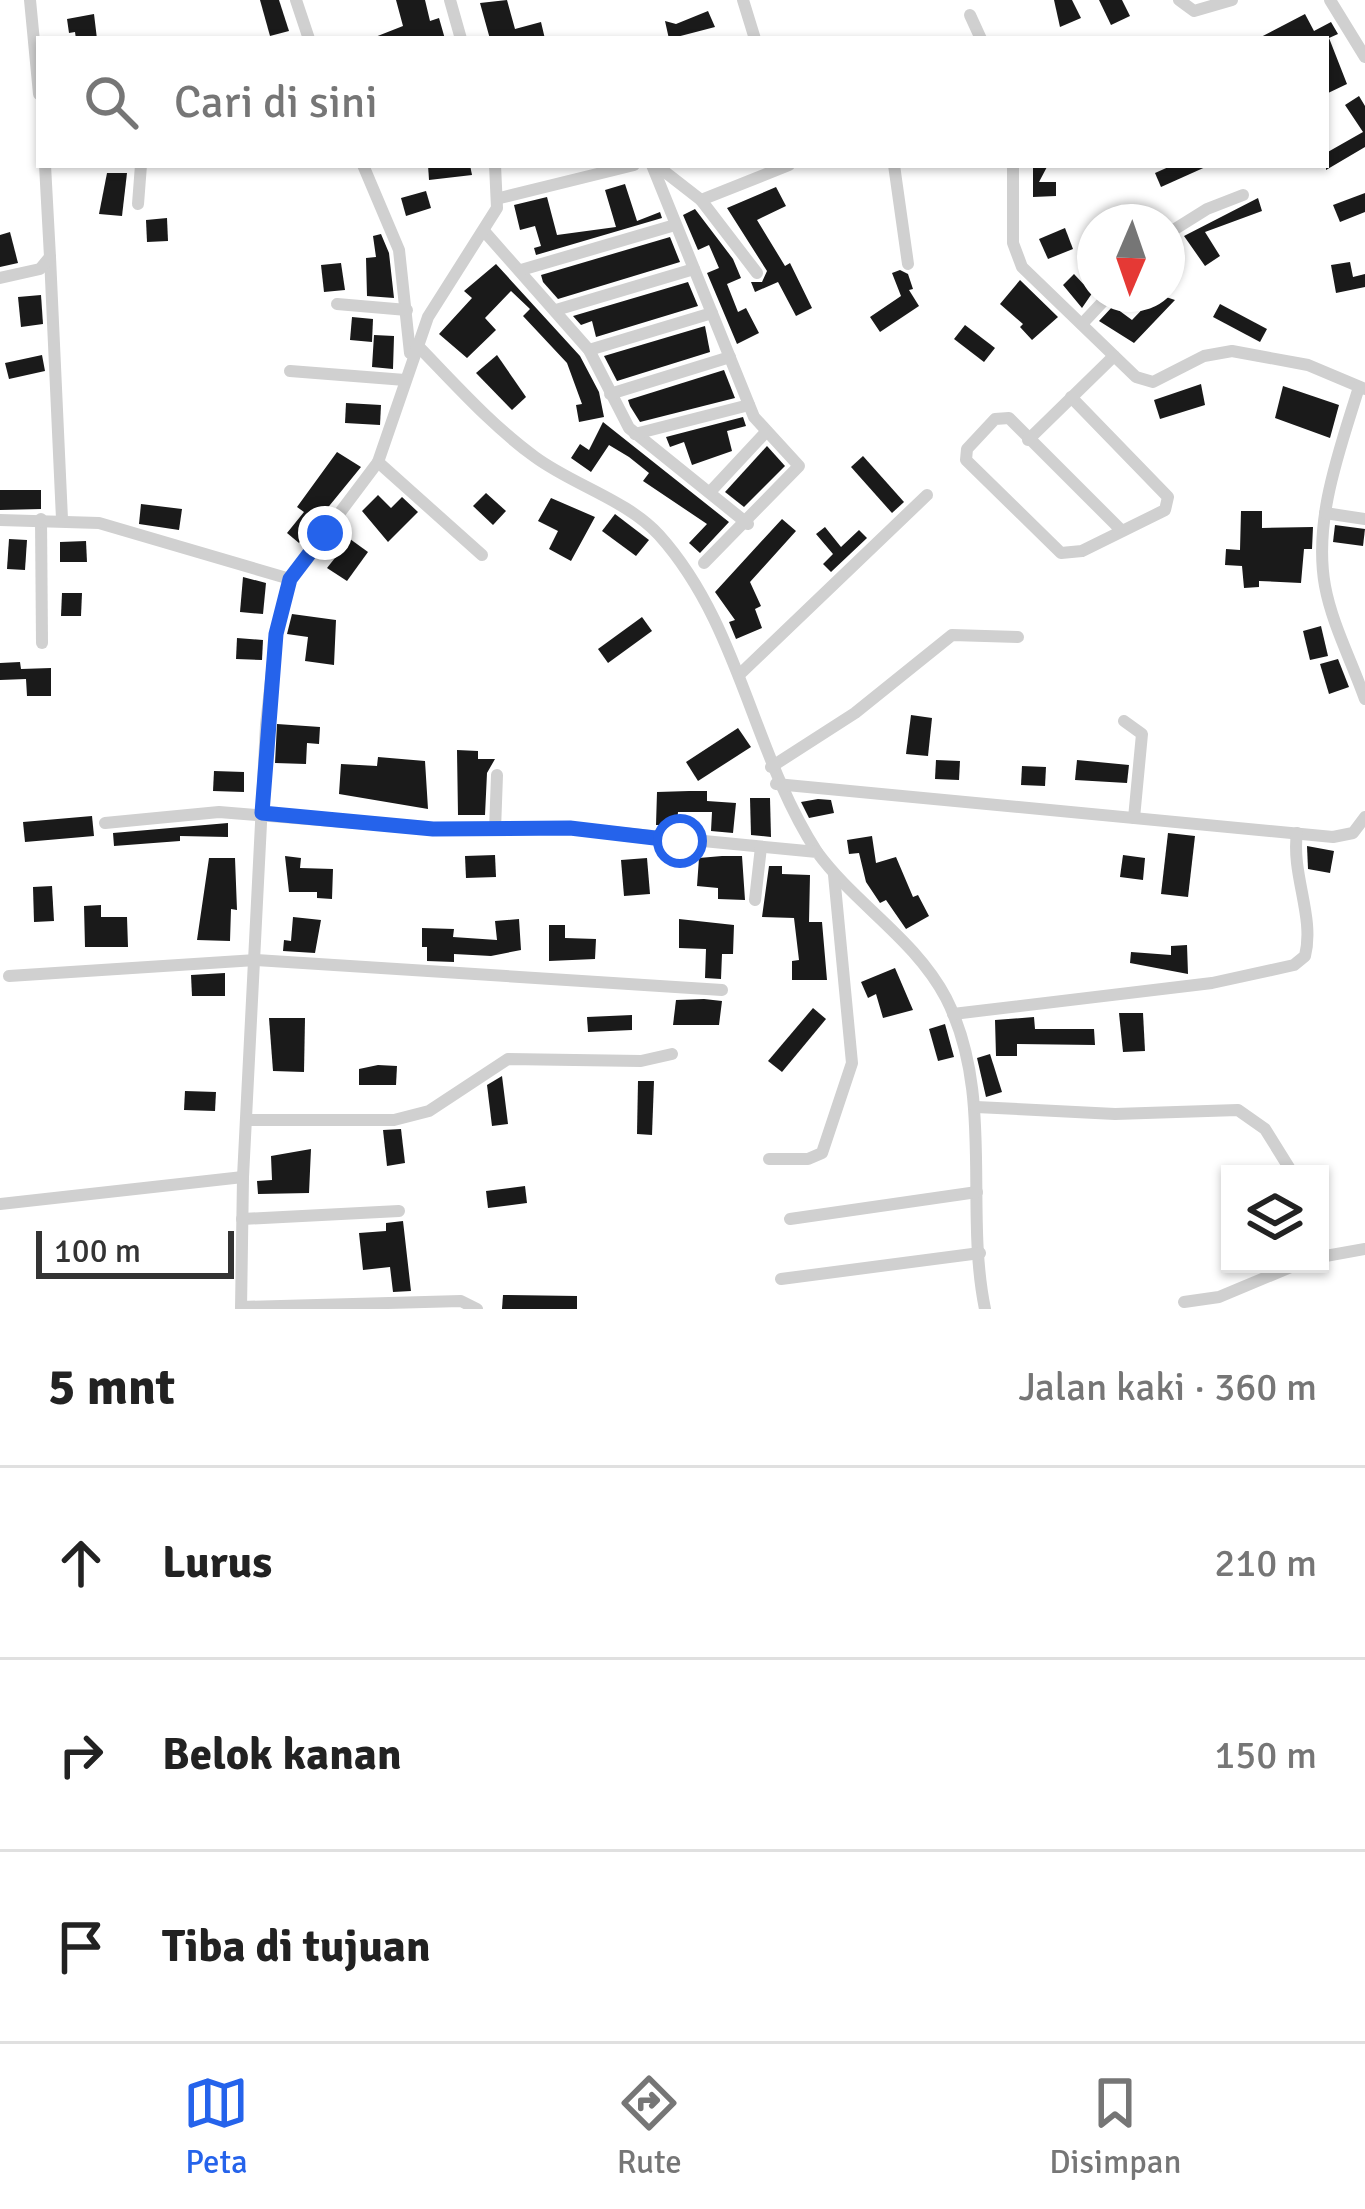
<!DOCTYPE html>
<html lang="id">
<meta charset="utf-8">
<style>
:root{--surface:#fff;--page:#f2f2f2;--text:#222;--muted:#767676;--line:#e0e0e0;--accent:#2563eb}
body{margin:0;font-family:Signika,sans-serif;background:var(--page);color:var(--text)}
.controls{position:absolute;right:36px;bottom:36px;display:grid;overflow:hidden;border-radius:0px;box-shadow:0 3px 9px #0004}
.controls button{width:108px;height:108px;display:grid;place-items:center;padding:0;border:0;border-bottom:3px solid var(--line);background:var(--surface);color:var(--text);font:60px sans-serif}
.compass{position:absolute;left:1077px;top:204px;width:108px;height:108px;border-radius:50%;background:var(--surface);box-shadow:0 3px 9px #0004;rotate:182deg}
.scale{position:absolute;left:36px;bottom:30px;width:198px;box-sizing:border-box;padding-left:12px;border:6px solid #333;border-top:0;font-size:33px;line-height:42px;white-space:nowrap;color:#333;-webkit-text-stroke:9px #fff;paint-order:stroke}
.stop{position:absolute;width:36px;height:36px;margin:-27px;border:9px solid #2563eb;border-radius:50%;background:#fff}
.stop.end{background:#2563eb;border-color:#fff;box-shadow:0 3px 12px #0008}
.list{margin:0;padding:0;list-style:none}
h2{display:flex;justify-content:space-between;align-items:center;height:156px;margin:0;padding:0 48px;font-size:51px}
h2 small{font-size:39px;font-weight:400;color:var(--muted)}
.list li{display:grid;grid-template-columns:78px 1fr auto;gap:36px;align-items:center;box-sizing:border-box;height:192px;padding:0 48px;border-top:3px solid var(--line)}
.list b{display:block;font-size:45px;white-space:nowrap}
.list em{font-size:39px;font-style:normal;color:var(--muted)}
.icon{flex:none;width:66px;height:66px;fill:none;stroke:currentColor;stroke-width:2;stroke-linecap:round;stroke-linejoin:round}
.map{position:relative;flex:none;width:1365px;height:1309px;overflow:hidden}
.search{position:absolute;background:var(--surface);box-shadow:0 3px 9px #0004;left:36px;right:36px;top:36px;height:132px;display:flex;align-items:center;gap:30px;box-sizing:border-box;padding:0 42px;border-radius:0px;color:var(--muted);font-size:45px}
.sheet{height:732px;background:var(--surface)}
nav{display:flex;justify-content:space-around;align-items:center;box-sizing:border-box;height:168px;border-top:3px solid var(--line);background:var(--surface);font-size:33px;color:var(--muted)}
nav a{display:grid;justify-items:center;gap:6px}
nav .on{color:var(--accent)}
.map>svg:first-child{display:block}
.building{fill:#1a1a1a}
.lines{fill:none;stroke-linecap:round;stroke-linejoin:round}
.minor{stroke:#d0d0d0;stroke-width:12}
.route{stroke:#2563eb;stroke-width:15}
</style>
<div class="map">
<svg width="1365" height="1309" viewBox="0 0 1365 1309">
<rect width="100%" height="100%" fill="#fff"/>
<g class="building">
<polygon points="260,0 279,0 289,31 270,36"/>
<polygon points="396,0 425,0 430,21 439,18 445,39 370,39 403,26"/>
<polygon points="507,0 515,29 541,22 545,39 490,39 480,3"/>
<polygon points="1054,0 1072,0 1081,18 1060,27"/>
<polygon points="1099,0 1122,0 1130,16 1111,25"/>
<polygon points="708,11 715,27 669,39 665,21 676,24"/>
<polygon points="94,14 97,39 76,39 75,32 69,33 67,19"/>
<polygon points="1305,14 1314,31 1331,22 1338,34 1329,38 1347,84 1326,94 1326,39 1257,39"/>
<polygon points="1359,96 1365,106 1365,147 1326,170 1326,153 1363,132 1345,105"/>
<polygon points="428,165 470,165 472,175 429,180"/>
<polygon points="1033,165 1048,165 1039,182 1056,182 1056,196 1033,197"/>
<polygon points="1173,165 1210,165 1161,187 1155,173"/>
<polygon points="107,173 127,173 122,216 99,214"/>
<polygon points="625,184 637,221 660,212 662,218 536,255 534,248 541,246 535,226 520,230 514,205 547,197 557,235 616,227 605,190"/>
<polygon points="776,187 786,206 757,220 785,266 790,263 812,308 796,316 778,282 755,292 751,282 762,282 767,271 727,208"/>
<polygon points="426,191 431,208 406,216 401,198"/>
<polygon points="1365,193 1365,212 1340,222 1333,205"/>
<polygon points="1258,198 1262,211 1205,232 1220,256 1205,266 1184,236"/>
<polygon points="695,209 733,259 741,278 727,284 738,312 746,308 759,333 737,344 707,273 719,268 709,245 698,250 683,215"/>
<polygon points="167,218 168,241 147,242 146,220"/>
<polygon points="1065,228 1073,249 1048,259 1039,239"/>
<polygon points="10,232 18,263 0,267 0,235"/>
<polygon points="381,234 389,253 394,298 367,296 366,258 376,257 373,236"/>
<polygon points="670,237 680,262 558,299 543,282 541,275"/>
<polygon points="1350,262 1353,277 1365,274 1365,287 1336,293 1331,265"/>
<polygon points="341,263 345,290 324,292 321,265"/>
<polygon points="496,264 580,356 599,392 604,417 579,422 576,405 582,404 567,363 523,316 530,309 511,291 485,318 496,330 467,358 439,334 472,298 464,291"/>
<polygon points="900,270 908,274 913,289 909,290 919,306 880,332 870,317 901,296 892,273"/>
<polygon points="1074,274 1088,289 1095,289 1082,308 1063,285"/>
<polygon points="1020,280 1058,317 1032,340 1020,327 1023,324 1000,304"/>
<polygon points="688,282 698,306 596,337 592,321 581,325 573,316"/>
<polygon points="1157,294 1175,300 1134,343 1099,321 1113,306 1132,320"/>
<polygon points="41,295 43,324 21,327 18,297"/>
<polygon points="1220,304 1267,329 1260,342 1213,317"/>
<polygon points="352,317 373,319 372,342 350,340"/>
<polygon points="965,325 995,348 984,362 954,339"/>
<polygon points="705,326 710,352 617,381 604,356"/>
<polygon points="374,335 394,336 393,369 372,367"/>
<polygon points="42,355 45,371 9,379 5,363"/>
<polygon points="497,355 526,397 512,410 476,373"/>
<polygon points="724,370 735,398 640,422 630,406 628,400"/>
<polygon points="1201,384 1205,405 1160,419 1154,400"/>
<polygon points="1283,386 1339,405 1330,438 1275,418"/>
<polygon points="346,403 381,405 380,425 345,423"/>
<polygon points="743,417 746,426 727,431 732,451 692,465 684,442 670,447 666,437"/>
<polygon points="603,422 729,522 700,553 689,543 707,524 643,481 649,473 629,457 609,445 591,472 571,458 580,444 589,450"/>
<polygon points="767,446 785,466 744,507 725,492"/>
<polygon points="337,452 361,467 299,543 287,533 304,512 297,507"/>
<polygon points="863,456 904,502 892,513 851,467"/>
<polygon points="0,490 41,490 41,509 0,510"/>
<polygon points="486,493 506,511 493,525 473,506"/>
<polygon points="378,495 391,508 402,497 418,512 388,542 362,511"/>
<polygon points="551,498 595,517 571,561 549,549 558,531 538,521"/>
<polygon points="141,504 182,509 179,530 139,524"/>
<polygon points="1241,511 1262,511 1262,528 1313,527 1312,549 1304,549 1301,583 1259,581 1259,587 1244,588 1242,566 1225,565 1226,549 1240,550"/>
<polygon points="615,514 649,540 636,556 602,531"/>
<polygon points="782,519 796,531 750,582 761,606 755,609 762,628 736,639 729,622 735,620 715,592"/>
<polygon points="1335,525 1365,529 1363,546 1333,542"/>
<polygon points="825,527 841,547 859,530 867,538 831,572 823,564 833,554 816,534"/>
<polygon points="9,539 27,540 25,570 7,569"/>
<polygon points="350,539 368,552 347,581 327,568"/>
<polygon points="86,541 87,562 60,562 60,542"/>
<polygon points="243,577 266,583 263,614 240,612"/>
<polygon points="62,593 82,593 81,616 61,616"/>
<polygon points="292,614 336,620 334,665 305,661 308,637 287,634"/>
<polygon points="642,617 652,631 608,663 598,649"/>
<polygon points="1321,626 1328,656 1310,660 1303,631"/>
<polygon points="237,638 263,640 262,660 236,659"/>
<polygon points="1338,659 1349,687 1329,694 1320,664"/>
<polygon points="20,662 21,669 51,668 51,696 27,696 26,679 0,680 0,663"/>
<polygon points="911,715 932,718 928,756 906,754"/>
<polygon points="277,724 320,727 319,744 307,743 306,764 275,763"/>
<polygon points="738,728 751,747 698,781 686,762"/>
<polygon points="457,750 478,751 478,759 495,759 487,773 485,815 458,815"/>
<polygon points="378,757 425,761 428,809 339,794 341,764 377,766"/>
<polygon points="936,760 960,761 959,780 935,779"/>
<polygon points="1077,760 1129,765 1127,783 1075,780"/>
<polygon points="1022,766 1046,767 1045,786 1021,785"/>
<polygon points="214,771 244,772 244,792 213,791"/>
<polygon points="689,791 707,791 707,801 736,803 733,833 711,831 712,812 678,812 677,825 656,825 657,792"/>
<polygon points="750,798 770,798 771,837 751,835"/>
<polygon points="818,799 831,800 834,813 809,818 801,802"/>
<polygon points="92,816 94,836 25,842 23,822"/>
<polygon points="228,823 228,837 180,836 180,841 114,846 113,833"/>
<polygon points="1168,833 1195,836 1188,897 1161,894"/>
<polygon points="872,836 876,863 896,857 913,897 918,895 929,916 906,929 886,900 880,903 866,882 859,853 849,854 847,840"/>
<polygon points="1307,846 1334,851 1330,873 1308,869"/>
<polygon points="495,855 496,877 466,878 465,856"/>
<polygon points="1123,855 1145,858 1143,880 1120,877"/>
<polygon points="285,856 301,858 300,868 333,869 332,899 317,898 317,892 289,892"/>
<polygon points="722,856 742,856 745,900 718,899 718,888 697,886 699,858"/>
<polygon points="209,858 235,858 237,910 231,909 230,941 197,940"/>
<polygon points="647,858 650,894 624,896 621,860"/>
<polygon points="769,866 782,866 782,874 810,875 809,922 822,922 827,980 792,980 792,961 799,960 794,918 762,917"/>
<polygon points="52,886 54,921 34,922 33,887"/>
<polygon points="101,905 101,917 127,917 128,947 85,947 84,906"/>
<polygon points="293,917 321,920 315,953 283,951 284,940 291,941"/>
<polygon points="519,919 521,950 491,956 454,954 454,962 427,961 427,947 422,947 422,928 454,929 453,937 497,940 495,921"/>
<polygon points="679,919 734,925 733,954 722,954 721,979 705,978 706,949 679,948"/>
<polygon points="549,925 565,925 565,938 596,939 595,959 549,961"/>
<polygon points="1187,945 1188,974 1130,963 1131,952 1171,955 1171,946"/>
<polygon points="895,968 913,1010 883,1018 876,994 868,998 861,982"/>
<polygon points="225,973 225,996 192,996 191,975"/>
<polygon points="704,999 722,1001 719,1025 673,1025 676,1000"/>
<polygon points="813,1008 826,1019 782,1072 768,1061"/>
<polygon points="1119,1013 1143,1013 1145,1051 1123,1052"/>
<polygon points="632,1015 632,1030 588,1032 587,1017"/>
<polygon points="1034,1017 1035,1029 1094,1029 1095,1045 1017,1044 1017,1056 996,1056 995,1020"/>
<polygon points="269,1018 305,1018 304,1072 273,1071"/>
<polygon points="945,1024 954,1057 938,1061 929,1029"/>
<polygon points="990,1054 1002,1092 986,1097 977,1058"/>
<polygon points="378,1065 397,1066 396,1085 359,1085 359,1069"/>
<polygon points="502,1076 508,1124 492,1126 487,1085"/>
<polygon points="638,1081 654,1081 652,1135 637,1134"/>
<polygon points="185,1091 216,1092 215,1111 184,1110"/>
<polygon points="401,1129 405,1163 387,1166 383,1130"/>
<polygon points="311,1149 309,1193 258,1194 257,1181 272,1180 271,1156"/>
<polygon points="525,1186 527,1203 488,1208 486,1191"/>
<polygon points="403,1221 411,1291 393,1292 390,1267 363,1270 359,1233 386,1231 386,1223"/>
<polygon points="503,1295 577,1296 577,1309 502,1309"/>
</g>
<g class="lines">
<g class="minor">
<polyline points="30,0 39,94"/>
<polyline points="296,0 309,39"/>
<polyline points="450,0 461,39"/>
<polyline points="743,0 755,39"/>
<polyline points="1179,0 1194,11 1232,0"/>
<polyline points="1330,0 1365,57"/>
<polyline points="970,15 981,39"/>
<polyline points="363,165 399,250 410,353"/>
<polyline points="652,165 754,417 799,466 704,563"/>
<polyline points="656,165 701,200 789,165"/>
<polyline points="894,165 908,264"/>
<polyline points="1013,165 1013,243 1022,267 1136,377 1153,382 1204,356 1232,351 1308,365 1365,389"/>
<polyline points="500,198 634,165"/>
<polyline points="701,200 757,273"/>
<polyline points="138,204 141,165"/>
<polyline points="484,231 589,350 629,428 748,524"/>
<polyline points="1167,234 1207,209 1243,195"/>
<polyline points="50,257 62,519"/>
<polyline points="521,270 675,225"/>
<polyline points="0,278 40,269 50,257 45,165"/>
<polyline points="337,304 407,310"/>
<polyline points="556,310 694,269"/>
<polyline points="1082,324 1110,294"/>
<path d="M416 344C454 383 491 425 535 457 573 485 627 500 659 535 740 625 752 752 817 852"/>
<polyline points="589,350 712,313"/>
<polyline points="290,371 405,380"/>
<path d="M1359 387C1340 449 1313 520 1325 586 1332 624 1352 662 1365 699"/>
<polyline points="610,394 730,357"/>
<polyline points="1071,397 1168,497 1165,510 1082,551 1061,553 966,460 967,449 995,419 1009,418 1122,531"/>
<polyline points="635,434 749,405"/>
<polyline points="1028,440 1114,356"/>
<polyline points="378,462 482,555"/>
<polyline points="710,492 765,433"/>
<polyline points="1325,513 1365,519"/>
<polyline points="41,519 42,643"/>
<polyline points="0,520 99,523 290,579"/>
<polyline points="739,675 927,495"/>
<polyline points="1124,721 1142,734 1134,818"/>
<polyline points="771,767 855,713 952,635 1018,637"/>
<polyline points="776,784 1333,837 1353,833 1365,817"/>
<path d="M105 823 219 812 433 829 570 828 817 852C855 904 915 939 946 998 995 1094 964 1207 985 1309"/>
<polyline points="495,830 497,775"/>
<polyline points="755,900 761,847"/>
<polyline points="9,976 256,960 722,990"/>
<path d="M953 1014 1212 983 1294 965 1305 956C1315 917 1291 874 1297 833"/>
<polyline points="976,1107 1115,1114 1238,1110 1265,1129 1293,1174"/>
<polyline points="246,1120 394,1120 429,1111 508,1059 641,1061 672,1054"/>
<polyline points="769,1159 808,1159 822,1153 852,1063 834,875"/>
<polyline points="0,1204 243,1177"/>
<polyline points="242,1219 399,1211"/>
<polyline points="790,1219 977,1192"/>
<polyline points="1320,1257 1365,1249"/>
<polyline points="781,1279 980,1253"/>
<polyline points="1184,1302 1219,1297 1298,1264"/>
<polyline points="241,1307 461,1301 477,1309"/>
<polyline points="241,1309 243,1177 266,725 276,634 290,579 378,462 428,317 497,208 495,165"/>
</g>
</g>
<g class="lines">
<polyline class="route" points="325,533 290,579 276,634 262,813 433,829 570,828 680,841"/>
</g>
</svg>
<div class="controls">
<button><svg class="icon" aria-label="layers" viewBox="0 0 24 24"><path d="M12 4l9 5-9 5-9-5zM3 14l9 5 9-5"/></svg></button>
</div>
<svg class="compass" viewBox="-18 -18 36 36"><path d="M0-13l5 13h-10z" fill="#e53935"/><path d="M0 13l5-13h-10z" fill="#767676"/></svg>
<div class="scale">100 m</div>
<div class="stop" style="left:680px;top:841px"></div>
<div class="stop end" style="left:325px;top:533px"></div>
<div class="search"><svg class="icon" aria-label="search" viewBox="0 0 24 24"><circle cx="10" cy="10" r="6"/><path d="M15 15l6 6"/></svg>Cari di sini</div>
</div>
<section class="sheet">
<h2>5 mnt<small>Jalan kaki · 360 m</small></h2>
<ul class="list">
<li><svg class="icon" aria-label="ahead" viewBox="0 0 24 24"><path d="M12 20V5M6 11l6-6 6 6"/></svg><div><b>Lurus</b></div><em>210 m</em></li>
<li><svg class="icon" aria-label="right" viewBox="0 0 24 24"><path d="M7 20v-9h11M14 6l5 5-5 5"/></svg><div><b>Belok kanan</b></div><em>150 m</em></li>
<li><svg class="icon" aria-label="arrive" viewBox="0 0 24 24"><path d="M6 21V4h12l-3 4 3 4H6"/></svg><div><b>Tiba di tujuan</b></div></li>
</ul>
</section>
<nav>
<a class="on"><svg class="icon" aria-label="map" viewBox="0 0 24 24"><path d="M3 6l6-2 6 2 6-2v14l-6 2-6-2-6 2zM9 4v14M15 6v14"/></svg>Peta</a>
<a><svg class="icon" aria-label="directions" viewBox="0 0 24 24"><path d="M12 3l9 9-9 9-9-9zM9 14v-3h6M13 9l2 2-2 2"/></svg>Rute</a>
<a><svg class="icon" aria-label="saved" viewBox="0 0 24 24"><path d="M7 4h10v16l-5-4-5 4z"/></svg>Disimpan</a>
</nav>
